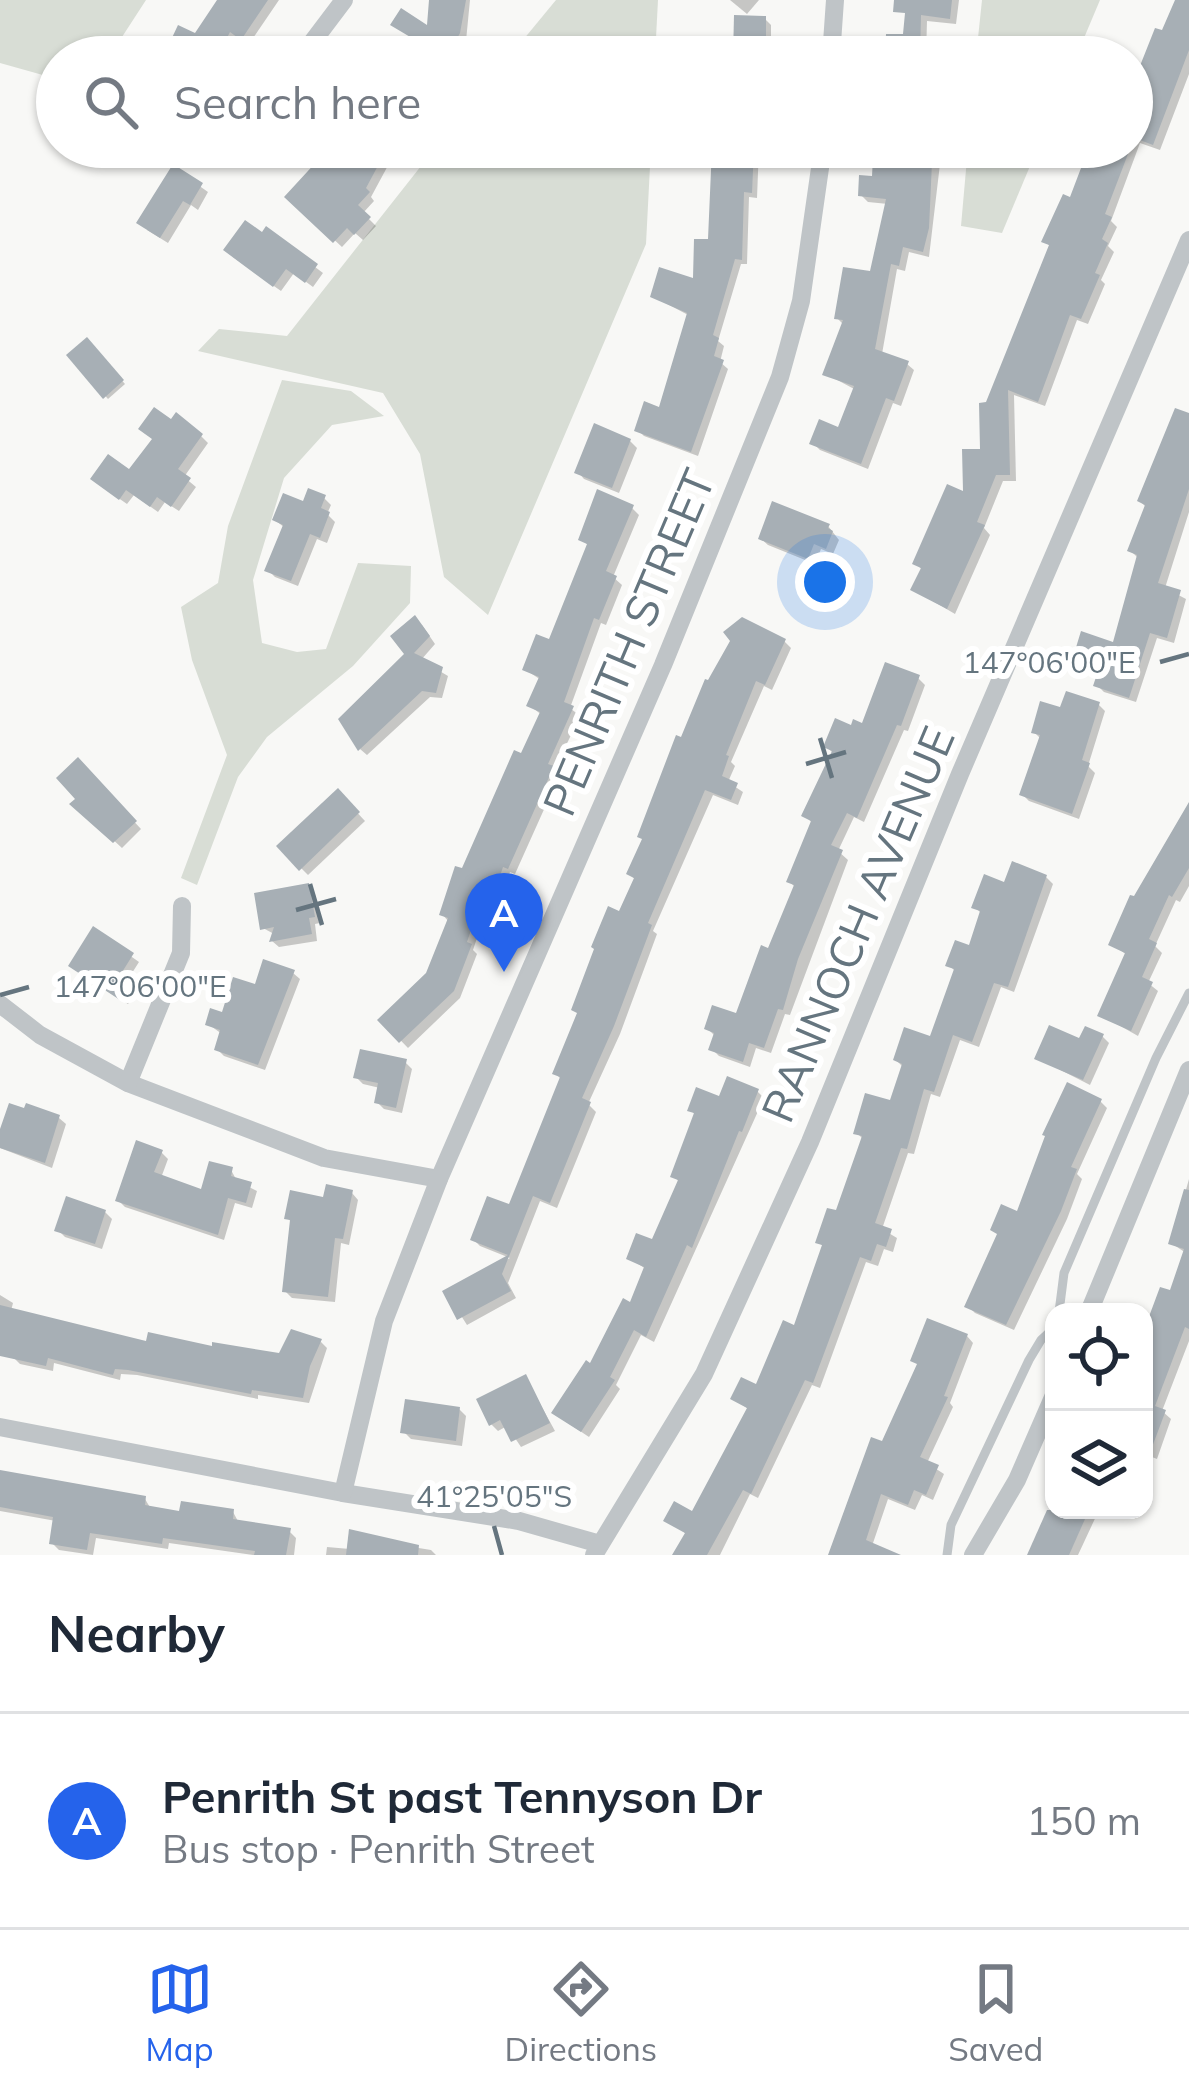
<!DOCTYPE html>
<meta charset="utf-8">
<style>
:root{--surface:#fff;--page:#f2f2f3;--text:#1f2937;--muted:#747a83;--line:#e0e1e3;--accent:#2563eb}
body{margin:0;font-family:Mulish,sans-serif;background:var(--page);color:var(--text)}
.controls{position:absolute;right:36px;bottom:36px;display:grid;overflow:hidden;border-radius:24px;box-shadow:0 3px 9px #0004}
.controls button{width:108px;height:108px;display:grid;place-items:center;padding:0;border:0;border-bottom:3px solid var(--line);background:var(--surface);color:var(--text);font:60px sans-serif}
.you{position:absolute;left:825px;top:582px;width:42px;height:42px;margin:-30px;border:9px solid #fff;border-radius:50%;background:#1a73e8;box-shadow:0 0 0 18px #1a73e833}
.badge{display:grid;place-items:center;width:78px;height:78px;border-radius:50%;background:var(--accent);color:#fff;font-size:39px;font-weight:700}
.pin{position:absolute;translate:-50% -99px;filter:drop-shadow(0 3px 6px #0008)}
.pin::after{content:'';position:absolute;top:63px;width:42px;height:36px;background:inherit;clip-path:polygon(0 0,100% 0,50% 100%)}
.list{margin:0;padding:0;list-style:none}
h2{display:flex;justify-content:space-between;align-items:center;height:156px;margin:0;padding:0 48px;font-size:51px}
h2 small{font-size:39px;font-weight:400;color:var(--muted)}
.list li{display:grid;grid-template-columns:78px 1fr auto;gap:36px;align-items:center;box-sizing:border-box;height:216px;padding:0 48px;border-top:3px solid var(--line)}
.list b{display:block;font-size:45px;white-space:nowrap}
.list p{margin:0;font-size:39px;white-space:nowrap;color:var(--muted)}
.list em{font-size:39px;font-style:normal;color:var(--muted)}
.icon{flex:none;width:66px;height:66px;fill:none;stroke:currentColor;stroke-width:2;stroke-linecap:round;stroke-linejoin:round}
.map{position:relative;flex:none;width:1189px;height:1555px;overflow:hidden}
.search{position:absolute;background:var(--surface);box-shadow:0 3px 9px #0004;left:36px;right:36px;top:36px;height:132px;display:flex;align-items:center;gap:30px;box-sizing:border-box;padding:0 42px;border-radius:66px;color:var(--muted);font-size:45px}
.sheet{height:372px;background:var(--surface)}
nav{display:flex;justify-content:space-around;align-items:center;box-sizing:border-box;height:168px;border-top:3px solid var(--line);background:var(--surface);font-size:33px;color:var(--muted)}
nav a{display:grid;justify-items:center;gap:6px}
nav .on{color:var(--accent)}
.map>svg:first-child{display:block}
.green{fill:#d8ddd5}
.shadow{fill:#0003}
.building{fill:#a7afb5}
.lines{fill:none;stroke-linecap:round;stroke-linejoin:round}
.service{stroke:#bfc4c7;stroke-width:9}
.minor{stroke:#bfc4c7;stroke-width:18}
.ticks{fill:none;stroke:#65757f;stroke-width:4.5}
.labels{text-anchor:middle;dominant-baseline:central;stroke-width:12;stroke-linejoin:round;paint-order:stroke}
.street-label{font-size:45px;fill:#65757f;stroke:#fff}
.ticks-label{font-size:30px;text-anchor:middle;fill:#65757f;stroke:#fff;stroke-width:12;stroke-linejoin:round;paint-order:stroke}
</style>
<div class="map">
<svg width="1189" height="1555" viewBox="0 0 1189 1555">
<rect width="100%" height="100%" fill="#f8f8f6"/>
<g class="green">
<polygon points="0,0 146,0 109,57 57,57 57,79 0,63"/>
<polygon points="556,0 658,0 655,57 509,57"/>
<polygon points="982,0 1100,0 1076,57 976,57"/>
<polygon points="436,147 651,147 646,244 488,615 444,577 420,454 383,393 198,351 219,329 287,336"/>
<polygon points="968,147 1038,147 1002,233 961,226"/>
<polygon points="282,380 351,391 384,416 332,425 284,478 253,580 262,643 297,652 326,649 358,563 411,566 410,603 353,666 267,737 238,777 197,885 181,878 227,755 192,660 181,607 218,583 228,526"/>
</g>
<g class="shadow">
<polygon points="221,0 279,0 249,44 237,36 227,57 169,57 196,37"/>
<polygon points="432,0 470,0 466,41 457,57 389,57 426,46 394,25 429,31"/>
<polygon points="730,0 759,0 747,14"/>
<polygon points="910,0 959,0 956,24 927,21 926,57 888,57 905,37"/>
<polygon points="1179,0 1189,0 1189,74 1160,150 1140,143 1111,221 1117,227 1108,246 1114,252 1101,280 1105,284 1088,324 1077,320 1045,406 1014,395 1016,481 1003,481 984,528 990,535 955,614 914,590 923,571 916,563 966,495 983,452 988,405 1051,247 1045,241 1071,201 1093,147 1132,147 1132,87 1164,34"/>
<polygon points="765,19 771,25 771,57 736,57"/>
<polygon points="111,147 186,147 188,153 158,161 152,155 121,164"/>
<polygon points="328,147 398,147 371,197 374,201 363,213 376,226 363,240 355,233 342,247 288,197 332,149"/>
<polygon points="715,147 759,147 757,198 749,197 747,264 741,264 718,341 724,346 720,362 728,369 698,456 644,436 638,430 661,411 690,316 654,297 696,282 711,242"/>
<polygon points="877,147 942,147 929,257 909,252 905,271 897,269 882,354 907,364 914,370 901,406 893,403 868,469 820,450 813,443 840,430 856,390 826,374 844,325 837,318 872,275 888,204 868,202 861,195 874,179"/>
<polygon points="174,168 208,192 198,210 191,205 168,243 147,230"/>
<polygon points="266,230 323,273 313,287 294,273 281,291 233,257"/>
<polygon points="87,341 125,384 108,399 70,355"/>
<polygon points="1189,416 1189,512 1165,588 1186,599 1174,643 1157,638 1136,702 1104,692 1097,685 1103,666 1084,660 1077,653 1115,646 1139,559 1131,551 1147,508 1140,501"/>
<polygon points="201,436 208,443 184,477 196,487 179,511 165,502 158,512 134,495 127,504 101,486 130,473 155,440"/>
<polygon points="630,441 637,448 619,493 584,479 578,472"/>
<polygon points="324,498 331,505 327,514 335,522 327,543 317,539 298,586 275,577 268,570 285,528 275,520"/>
<polygon points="632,508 639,515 613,577 622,585 606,625 601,623 570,708 580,716 554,771 559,776 515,874 510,872 496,914 486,911 473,950 477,954 460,998 408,1048 381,1020 428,975 449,922 442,914 542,715 530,706 541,680 526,670 551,643 589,546 582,539"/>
<polygon points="828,526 839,540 833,554 821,549 815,564 768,545 761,539"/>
<polygon points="422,625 435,644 421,660 448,676 442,698 430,697 367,755 360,749"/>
<polygon points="784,641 791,648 772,690 764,686 731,762 735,766 728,782 743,792 738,805 713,795 653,931 657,934 620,1034 588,1104 596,1112 557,1208 540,1201 508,1283 516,1298 467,1325 446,1292 510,1258 480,1246 473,1239 510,1208 562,1080 555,1073 636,880 629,874 682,741"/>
<polygon points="918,678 925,685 908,731 904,730 864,822 854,817 838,851 848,860 790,1015 785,1014 771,1053 756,1048 750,1067 719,1056 712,1049 714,1035 707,1028 738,1017 796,888 789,881 813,824 805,815 834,754 826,746 852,729 864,727"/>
<polygon points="1098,704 1105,711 1088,766 1095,773 1079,819 1029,801 1022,794 1041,739 1034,732 1062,711"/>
<polygon points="78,761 141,829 122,848 74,804 79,799"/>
<polygon points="338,792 365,821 308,875 280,847"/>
<polygon points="1189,808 1189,886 1180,902 1176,900 1155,946 1162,953 1148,983 1158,991 1138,1036 1101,1015 1127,955 1112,944"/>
<polygon points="1046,877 1053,884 1014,992 1001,987 979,1047 960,1040 940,1097 931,1094 914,1154 908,1153 882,1229 897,1238 893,1252 884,1249 878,1266 866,1262 820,1388 812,1385 758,1498 750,1494 720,1555 676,1555 688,1535 667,1520 693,1515 750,1410 734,1399 757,1388 796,1329 824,1247 819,1242 838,1214 864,1140 857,1133 892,1104 904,1068 896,1060 932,1040 956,972 949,965 971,948 982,914 975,907 1006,886"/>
<polygon points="308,887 315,894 320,923 315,924 317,941 279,947 272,941 274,934 263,928"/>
<polygon points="94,930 139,962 125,984 135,993 128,1004 79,973"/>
<polygon points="293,973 300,979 265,1070 224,1056 217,1049 222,1034 208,1024 257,988"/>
<polygon points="1102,1036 1109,1043 1090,1085 1037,1058"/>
<polygon points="405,1062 412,1069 402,1113 384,1109 377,1102 380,1088 363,1084 356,1077"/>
<polygon points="757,1091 764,1098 654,1342 641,1335 616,1385 620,1389 589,1437 562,1419 632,1306 646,1269 629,1258 654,1243 680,1183 674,1176 696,1116 691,1110"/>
<polygon points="1100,1101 1107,1108 1077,1174 1082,1179 1067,1219 1014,1330 975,1313 968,1306 1019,1215"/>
<polygon points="26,1112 59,1118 66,1124 52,1168 0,1148 0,1139"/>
<polygon points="161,1152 168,1159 161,1178 203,1193 231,1170 237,1181 257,1191 252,1208 235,1203 224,1240 125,1207 118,1200"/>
<polygon points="1189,1179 1189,1341 1162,1411 1171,1419 1157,1459 1144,1454 1144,1328 1147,1330 1171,1294 1186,1253 1171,1243"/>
<polygon points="352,1193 358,1200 349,1245 341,1243 335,1302 292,1298 285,1291 293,1223 287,1218"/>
<polygon points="105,1212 112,1219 102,1249 65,1237 58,1230"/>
<polygon points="0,1295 13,1303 11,1311 149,1345 281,1356 321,1342 327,1348 309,1403 258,1395 258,1399 137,1375 121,1374 120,1380 54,1363 53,1371 20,1364 14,1358 0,1338"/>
<polygon points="967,1336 973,1343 950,1403 953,1407 927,1463 944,1474 933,1500 922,1495 915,1510 888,1499 872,1546 877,1555 831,1555 883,1445"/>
<polygon points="526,1378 555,1431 521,1447 507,1426 498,1431 491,1424"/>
<polygon points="459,1409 466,1416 462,1446 411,1439 404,1432"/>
<polygon points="0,1473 145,1499 151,1509 182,1514 233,1512 239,1523 289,1531 296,1538 294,1555 253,1555 169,1543 168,1549 96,1538 93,1555 59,1550 52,1543 56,1521 0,1511"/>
<polygon points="1064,1510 1117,1510 1115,1516 1099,1510 1078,1555 1030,1555"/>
<polygon points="376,1541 431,1550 436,1555 326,1555 327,1547 350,1549"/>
</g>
<g class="building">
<polygon points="217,0 268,0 241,40 230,32 217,57 163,57 178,25 195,33"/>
<polygon points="429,0 466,0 460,33 447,57 397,57 396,52 422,44 390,25 401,8 427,25"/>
<polygon points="894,0 952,0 950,19 921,15 920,57 885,57 886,34 903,34 905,13 893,12"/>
<polygon points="1175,0 1189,0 1189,50 1153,145 1132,137 1132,86 1155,28 1162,30"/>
<polygon points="734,15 766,16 766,57 733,57"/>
<polygon points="330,147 388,147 366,188 370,192 358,205 371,217 354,235 347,228 333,243 284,197"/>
<polygon points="712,147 754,147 752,193 744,192 742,260 735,259 713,335 719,338 714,356 724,360 691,452 634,431 644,401 659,407 687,313 650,297 659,267 693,278 694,239 708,239"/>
<polygon points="1089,147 1109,147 1128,154 1105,214 1112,217 1102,239 1108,243 1095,273 1100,275 1081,319 1070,315 1038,402 1008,390 1010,475 996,475 977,522 985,525 947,609 910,590 921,568 912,564 947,484 963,491 962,449 980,449 979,403 986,402 1049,245 1041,242 1063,194 1070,197"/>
<polygon points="873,157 932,162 929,228 923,252 903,247 899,266 891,264 875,349 909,361 894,401 886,398 861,464 809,444 819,419 838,427 854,386 822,375 843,320 834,319 843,267 870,271 886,199 858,196 859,175 872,176"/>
<polygon points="173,164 203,183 190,205 183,201 160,238 136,223"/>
<polygon points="245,220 262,232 266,226 318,264 305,283 286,269 273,287 223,250"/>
<polygon points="87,337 124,380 103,399 66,355"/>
<polygon points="154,407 171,419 176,412 203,434 178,469 191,478 171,507 157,497 150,507 126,490 119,500 90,479 108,454 129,469 152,439 138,429"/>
<polygon points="1175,408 1189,413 1189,489 1158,583 1181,590 1167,638 1150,633 1129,698 1093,686 1101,662 1074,654 1081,631 1113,642 1137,555 1127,551 1145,505 1137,501"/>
<polygon points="594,423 631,439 612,488 574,473"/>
<polygon points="308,488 326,495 321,508 330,512 320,538 310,534 291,581 264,571 283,525 272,520 283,493 303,501"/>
<polygon points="597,489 634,505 606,571 617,576 599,620 594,618 564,702 574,706 548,764 554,766 508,869 503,867 489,909 479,906 467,942 472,944 454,991 399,1043 377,1020 426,973 448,918 439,915 455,866 462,868 514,750 521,753 540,712 526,706 539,677 522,670 536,634 549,639 587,544 578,540"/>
<polygon points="772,501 830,524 828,528 833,531 826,549 814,544 808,559 758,539"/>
<polygon points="415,615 430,636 414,653 443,667 436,693 422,691 358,751 338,719 404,654 390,636"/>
<polygon points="742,617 786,639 765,685 756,681 726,755 729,756 722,776 738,783 731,800 705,790 648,923 652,925 614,1026 582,1098 591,1102 550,1203 533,1196 502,1274 511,1291 457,1320 442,1291 508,1255 470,1240 487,1196 509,1204 560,1077 552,1074 577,1013 571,1010 594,949 591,947 608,906 619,911 634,878 626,874 642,839 637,837 676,735 681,737 705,679 708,680 730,641 723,632"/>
<polygon points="885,662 920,675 901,726 897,725 857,818 847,813 831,845 843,850 798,959 783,1010 778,1009 764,1048 749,1043 743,1062 708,1050 714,1033 704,1029 712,1005 736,1013 761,945 768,948 794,885 786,882 811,821 801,816 832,751 823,747 835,718 851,725 853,719 862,723"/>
<polygon points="1066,691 1100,702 1082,760 1090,763 1072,814 1019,795 1040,735 1031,733 1040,701 1060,707"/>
<polygon points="78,757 137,821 113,843 69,804 75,799 56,778"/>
<polygon points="338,788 360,812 299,871 276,846"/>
<polygon points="1189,802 1189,868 1172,897 1169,895 1149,939 1157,943 1142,977 1153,982 1131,1031 1097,1016 1125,953 1108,945 1130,895 1134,896"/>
<polygon points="1012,861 1047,875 1008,987 994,983 972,1042 953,1035 934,1092 924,1089 907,1149 901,1148 875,1223 892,1229 886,1247 877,1244 871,1261 860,1257 813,1383 805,1380 751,1494 743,1490 707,1555 672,1555 685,1533 663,1521 674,1501 692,1511 747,1408 730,1399 741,1377 756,1384 783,1320 794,1325 822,1245 815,1243 827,1208 836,1210 862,1136 853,1134 865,1093 890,1100 902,1064 893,1060 904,1027 930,1036 954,969 945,966 955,940 969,945 980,911 971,908 984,874 1004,882"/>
<polygon points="309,883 315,917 309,918 312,934 269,942 274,927 260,930 254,893"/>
<polygon points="93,926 134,953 119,977 130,984 120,1000 68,966"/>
<polygon points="263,959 295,970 258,1065 214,1050 220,1030 205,1025 210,1008 222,1012 233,977 255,984"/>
<polygon points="1049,1025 1079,1038 1085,1026 1104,1034 1083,1080 1034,1059"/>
<polygon points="360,1049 407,1059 396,1108 374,1103 378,1083 353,1078"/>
<polygon points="727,1076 759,1089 742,1132 739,1131 692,1248 687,1245 646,1337 634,1330 610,1377 615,1380 581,1432 551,1413 586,1360 590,1363 623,1298 630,1302 644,1267 626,1259 636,1233 652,1239 678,1180 670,1177 694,1113 687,1111 696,1087 719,1096"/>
<polygon points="1067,1082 1102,1099 1071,1167 1077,1169 1061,1211 1006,1325 964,1307 997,1234 990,1230 1001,1204 1017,1211 1045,1136 1042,1135"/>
<polygon points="9,1103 24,1108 26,1103 60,1115 45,1163 0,1148 0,1129"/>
<polygon points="136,1140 163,1150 154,1172 201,1189 209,1161 233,1167 231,1176 252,1182 246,1203 228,1198 218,1235 115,1201"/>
<polygon points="326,1184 353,1190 343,1239 335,1238 328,1297 282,1292 290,1220 284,1219 290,1190 323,1197"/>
<polygon points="1184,1189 1189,1190 1189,1329 1185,1327 1155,1406 1166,1410 1146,1463 1144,1330 1160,1287 1170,1290 1184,1249 1168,1244"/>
<polygon points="66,1196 106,1210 95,1244 54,1231"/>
<polygon points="0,1305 146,1341 148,1332 212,1346 212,1342 279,1353 291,1329 322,1339 310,1366 303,1398 252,1390 251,1394 128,1370 115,1369 113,1375 48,1358 46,1366 0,1356"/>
<polygon points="927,1318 968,1334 944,1396 948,1397 920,1457 939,1465 926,1495 914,1490 908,1505 881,1494 866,1540 901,1555 828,1555 871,1437 882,1441 917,1364 910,1361"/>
<polygon points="526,1374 550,1423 511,1442 500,1420 489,1426 476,1399"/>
<polygon points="405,1399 460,1407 456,1441 400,1433"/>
<polygon points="0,1470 146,1496 145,1505 179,1511 181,1501 234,1509 233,1519 291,1528 286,1555 254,1555 255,1551 163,1538 162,1544 90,1533 87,1550 49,1544 53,1517 0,1507"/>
<polygon points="1047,1510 1089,1510 1069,1555 1027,1555"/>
<polygon points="349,1529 419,1545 418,1555 346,1555"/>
</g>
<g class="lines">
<g class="service">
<polyline points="1059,1312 1064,1273 1156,1058 1189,993"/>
<polyline points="947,1555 951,1525 1029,1360 1041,1340 1054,1328"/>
</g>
<g class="minor">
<polyline points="301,57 344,0"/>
<polyline points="831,57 835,0"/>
<polyline points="0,1004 40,1035 128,1083 324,1158 439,1179"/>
<polyline points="128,1083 181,953 182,906"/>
<polyline points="1089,1312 1189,1070"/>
<polyline points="0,1427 343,1493 519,1521 600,1544"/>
<polyline points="343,1493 384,1321 439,1179 663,665 780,377 801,301 823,147"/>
<polyline points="594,1555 704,1374 810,1142 960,774 1189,240"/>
<polyline points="973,1555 1017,1480 1054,1395"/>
</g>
</g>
<path class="ticks" d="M1160 662 1189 654M820 738 832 778M806 764 846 752M310 884 322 925M296 910 336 899M0 995 29 987M494 1526 502 1555"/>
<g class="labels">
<g class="street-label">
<text transform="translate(628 642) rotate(-67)">PENRITH STREET</text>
<text transform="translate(857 924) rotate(-67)">RANNOCH AVENUE</text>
</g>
</g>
<g class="ticks-label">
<text x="1049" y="673">147°06'00"E</text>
<text x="140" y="997">147°06'00"E</text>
<text x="494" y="1507">41°25'05"S</text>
</g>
</svg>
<div class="controls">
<button><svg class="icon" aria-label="locate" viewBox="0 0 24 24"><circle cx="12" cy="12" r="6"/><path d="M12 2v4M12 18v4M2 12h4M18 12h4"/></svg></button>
<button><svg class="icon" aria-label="layers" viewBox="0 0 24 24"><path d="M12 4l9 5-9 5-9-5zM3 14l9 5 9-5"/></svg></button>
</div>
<div class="you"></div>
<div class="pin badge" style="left:504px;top:972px">A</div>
<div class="search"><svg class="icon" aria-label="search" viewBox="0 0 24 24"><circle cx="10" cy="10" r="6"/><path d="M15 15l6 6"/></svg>Search here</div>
</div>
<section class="sheet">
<h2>Nearby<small></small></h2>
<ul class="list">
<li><span class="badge">A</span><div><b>Penrith St past Tennyson Dr</b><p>Bus stop · Penrith Street</p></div><em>150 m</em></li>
</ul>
</section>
<nav>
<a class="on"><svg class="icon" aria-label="map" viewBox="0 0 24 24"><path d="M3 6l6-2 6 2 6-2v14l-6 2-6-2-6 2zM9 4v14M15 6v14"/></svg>Map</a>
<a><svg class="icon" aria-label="directions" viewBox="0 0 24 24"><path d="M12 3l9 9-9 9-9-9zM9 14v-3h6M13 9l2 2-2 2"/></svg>Directions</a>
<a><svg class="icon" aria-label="saved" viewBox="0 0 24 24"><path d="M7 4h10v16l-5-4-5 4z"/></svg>Saved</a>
</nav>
